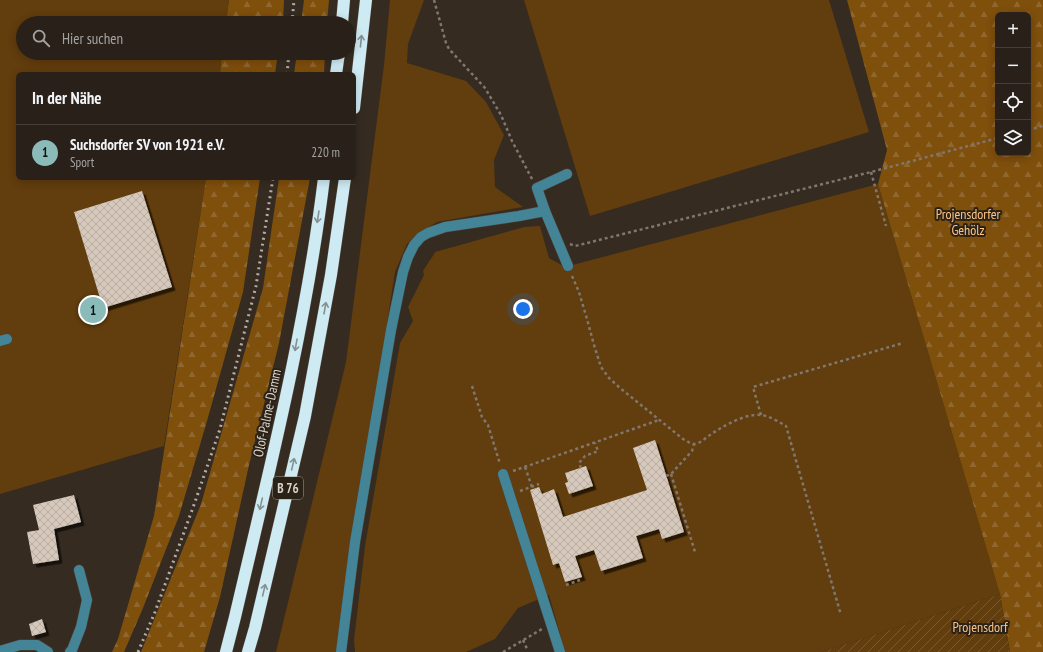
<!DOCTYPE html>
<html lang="de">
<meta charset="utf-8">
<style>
:root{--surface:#282019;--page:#302822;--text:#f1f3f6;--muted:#a5a3a2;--line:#443e38;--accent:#8bbbb9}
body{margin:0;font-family:"PT Sans Narrow",sans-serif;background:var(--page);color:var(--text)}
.controls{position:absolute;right:12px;top:12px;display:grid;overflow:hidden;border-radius:6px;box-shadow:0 2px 10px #0003}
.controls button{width:36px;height:36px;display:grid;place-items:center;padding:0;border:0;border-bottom:1px solid var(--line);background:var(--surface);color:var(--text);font:20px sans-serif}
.you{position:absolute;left:523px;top:309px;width:14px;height:14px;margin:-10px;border:3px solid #fff;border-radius:50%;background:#1a73e8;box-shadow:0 0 0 6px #1a73e833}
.badge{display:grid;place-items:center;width:26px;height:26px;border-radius:50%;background:var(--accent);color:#111;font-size:13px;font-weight:700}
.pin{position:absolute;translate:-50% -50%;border:2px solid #fff;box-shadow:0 1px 4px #0006}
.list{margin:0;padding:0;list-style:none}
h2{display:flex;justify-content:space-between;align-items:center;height:52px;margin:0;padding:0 16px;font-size:17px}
h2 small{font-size:13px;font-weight:400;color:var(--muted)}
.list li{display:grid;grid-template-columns:26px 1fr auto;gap:12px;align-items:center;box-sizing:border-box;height:56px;padding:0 16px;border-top:1px solid var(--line)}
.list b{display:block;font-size:15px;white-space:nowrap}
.list p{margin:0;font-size:13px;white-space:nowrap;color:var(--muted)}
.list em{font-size:13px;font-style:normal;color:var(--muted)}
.icon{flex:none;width:22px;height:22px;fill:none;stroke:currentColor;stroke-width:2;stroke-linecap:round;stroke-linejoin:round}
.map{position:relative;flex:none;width:1043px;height:652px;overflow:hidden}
.search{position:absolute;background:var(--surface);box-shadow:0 2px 10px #0003;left:16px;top:16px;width:340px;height:44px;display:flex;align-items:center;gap:10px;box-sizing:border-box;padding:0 14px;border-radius:22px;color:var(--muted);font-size:15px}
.panel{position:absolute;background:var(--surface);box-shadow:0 2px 10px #0003;left:16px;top:72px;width:340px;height:108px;border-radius:6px}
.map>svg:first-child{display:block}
.grass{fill:#623d0d}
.forest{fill:url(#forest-firs);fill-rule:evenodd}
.garden{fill:url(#garden-furrows)}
.building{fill:url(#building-cross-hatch);filter:url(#shadow)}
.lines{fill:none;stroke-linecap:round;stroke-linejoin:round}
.minor-casing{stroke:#4f463c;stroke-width:11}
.highway-casing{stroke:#4f463c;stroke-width:13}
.path{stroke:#80776f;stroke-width:2.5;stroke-dasharray:3 3;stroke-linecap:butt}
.minor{stroke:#448497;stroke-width:10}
.highway{stroke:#ceeaf3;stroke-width:12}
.rail{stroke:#b5ada6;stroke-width:3;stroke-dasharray:2 4;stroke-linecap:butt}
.oneway{stroke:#859090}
.labels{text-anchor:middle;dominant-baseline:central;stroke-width:4;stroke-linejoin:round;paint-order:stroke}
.shield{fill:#2b2217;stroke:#a49c94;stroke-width:1}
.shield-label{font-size:13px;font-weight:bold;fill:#d8d1ca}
.park-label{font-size:14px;fill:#fdc385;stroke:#2b2217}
.street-label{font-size:14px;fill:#d8d1ca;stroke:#2b2217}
</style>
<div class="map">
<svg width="1043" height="652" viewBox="0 0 1043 652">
<defs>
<pattern id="forest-firs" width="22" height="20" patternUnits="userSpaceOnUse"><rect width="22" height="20" fill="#7f4f0c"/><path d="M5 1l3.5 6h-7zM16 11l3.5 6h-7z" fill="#90672e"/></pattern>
<pattern id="garden-furrows" width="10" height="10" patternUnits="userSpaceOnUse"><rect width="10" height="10" fill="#623d0d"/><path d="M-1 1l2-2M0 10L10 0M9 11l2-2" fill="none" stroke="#78582f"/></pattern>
<pattern id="building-cross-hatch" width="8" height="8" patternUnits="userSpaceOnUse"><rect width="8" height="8" fill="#d6c9bc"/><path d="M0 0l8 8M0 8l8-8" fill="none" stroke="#b8ada3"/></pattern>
<filter id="shadow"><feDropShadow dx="3.5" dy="3.5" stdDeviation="0" flood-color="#0009"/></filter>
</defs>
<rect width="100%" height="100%" fill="#352b21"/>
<g class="grass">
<polygon points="0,0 229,0 226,23 23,23 23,53 222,53 220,74 18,74 18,178 206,178 164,446 0,494"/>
<polygon points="390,0 424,0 408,44 407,63 466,81 486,102 504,135 494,160 495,187 523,207 437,222 418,234 407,244 395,272 338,641 338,652 276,652 346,362 384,65"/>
<polygon points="524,0 829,0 869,132 590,216"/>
<polygon points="878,184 1000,594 821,652 565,652 549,595 518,608 495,639 466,652 355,652 354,640 365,546 400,343 413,321 408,307 424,275 423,271 430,260 431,259 435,252 524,227 540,226 549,258 565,267"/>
</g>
<g class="forest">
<polygon points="229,0 284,0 283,23 226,23"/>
<polygon points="304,0 329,0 327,23 301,23"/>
<path d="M847 0H1043V652H1010L1000 594 878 184 887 150ZM998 15H1028V153H998Z"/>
<polygon points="222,53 278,53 275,74 220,74"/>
<polygon points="297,53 325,53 324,74 294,74"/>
<polygon points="206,178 260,178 243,292 207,421 179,516 143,608 124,652 112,652 118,639 154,516"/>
<polygon points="279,178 310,178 279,343 249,465 220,597 204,652 141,652 201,504 263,288"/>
</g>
<polygon class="garden" points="1000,594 1010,652 821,652"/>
<g class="building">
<polygon points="142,191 172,287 103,308 74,212"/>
<polygon points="655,440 684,532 662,539 659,529 636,536 643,558 601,571 594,550 575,556 582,577 565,582 559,563 553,565 530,490 539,487 542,494 554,489 563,517 647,490 633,448"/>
<polygon points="586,466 593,486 569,494 565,483 568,482 565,473"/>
<polygon points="74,495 81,522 54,529 59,560 33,564 27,532 39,530 33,505"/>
<polygon points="42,619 46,632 32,636 29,624"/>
</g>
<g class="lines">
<defs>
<g id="minor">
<polyline points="567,174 537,188 545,211 568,266"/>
<polyline points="0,341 7,339"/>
<polyline points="503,474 560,652"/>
<polyline points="0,651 20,645 37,645 48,652"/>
<polyline points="70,652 72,650 81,627 87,600 79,570"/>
<polyline points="341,652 355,542 391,330 403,272 408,257 414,245 421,237 428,233 445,227 519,216 545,211"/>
</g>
<g id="highway">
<polyline points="342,23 344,0"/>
<polyline points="336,74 339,53"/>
<polyline points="354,108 366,0"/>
<path d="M226 652 235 617C269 472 306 326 324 178"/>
<polyline points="248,652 255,628 305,416 331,275 345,178"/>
</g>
</defs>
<use href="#minor" class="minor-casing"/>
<use href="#highway" class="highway-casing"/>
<g class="path">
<polyline points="434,0 446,43 449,49 485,88 501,115 512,141 532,179"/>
<polyline points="1028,130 1043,126"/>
<polyline points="871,172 886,226"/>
<polyline points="570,244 575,246 871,172 998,138"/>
<path d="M572 276 579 292 587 319 594 345 601 367 609 378 620 388 683 439C687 441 690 444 695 444 701 443 705 438 710 435 723 426 746 413 761 415 770 416 779 422 786 426L841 615"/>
<polyline points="472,386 482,417 488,425 500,464"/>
<polyline points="761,415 753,387 903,343"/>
<polyline points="525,467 532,487"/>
<polyline points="581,468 579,463 585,456 598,451 595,443"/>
<polyline points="513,471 659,420"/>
<polyline points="671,474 695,552"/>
<polyline points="666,476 671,474 692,451 694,444"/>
<polyline points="520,491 539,484"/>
<polyline points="566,585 580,580"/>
<polyline points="523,640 527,649"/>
<polyline points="503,652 542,629"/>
</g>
<use href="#minor" class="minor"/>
<use href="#highway" class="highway"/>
<g class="rail">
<polyline points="292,23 294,0"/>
<polyline points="287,74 289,53"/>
<polyline points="138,652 155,612 195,502 220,429 256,286 273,178"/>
</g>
</g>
<defs><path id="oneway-shaft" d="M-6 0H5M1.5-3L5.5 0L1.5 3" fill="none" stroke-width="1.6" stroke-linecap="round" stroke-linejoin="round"/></defs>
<g class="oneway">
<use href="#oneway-shaft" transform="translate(361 41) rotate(-84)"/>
<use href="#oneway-shaft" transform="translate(318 217) rotate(99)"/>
<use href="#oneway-shaft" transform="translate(325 308) rotate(-80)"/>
<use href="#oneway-shaft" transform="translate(296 345) rotate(100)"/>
<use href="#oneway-shaft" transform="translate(293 464) rotate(-77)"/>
<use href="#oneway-shaft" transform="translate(261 504) rotate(103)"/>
<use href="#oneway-shaft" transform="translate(264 590) rotate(-77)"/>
</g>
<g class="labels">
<rect class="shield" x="273" y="477" width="30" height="22" rx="3"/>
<g class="shield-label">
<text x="288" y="488">B 76</text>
</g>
<g class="park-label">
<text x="968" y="214">Projensdorfer<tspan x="968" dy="16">Gehölz</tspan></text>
<text x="980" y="627">Projensdorf</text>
</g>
<g class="street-label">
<text transform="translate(267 413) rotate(-78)">Olof-Palme-Damm</text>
</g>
</g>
</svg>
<div class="controls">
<button>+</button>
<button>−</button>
<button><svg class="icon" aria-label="locate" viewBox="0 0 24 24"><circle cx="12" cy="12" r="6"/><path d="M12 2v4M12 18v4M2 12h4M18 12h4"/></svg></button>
<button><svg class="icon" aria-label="layers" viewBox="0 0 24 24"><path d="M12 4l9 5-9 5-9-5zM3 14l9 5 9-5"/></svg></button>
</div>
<div class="you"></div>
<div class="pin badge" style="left:93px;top:310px">1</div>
<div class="search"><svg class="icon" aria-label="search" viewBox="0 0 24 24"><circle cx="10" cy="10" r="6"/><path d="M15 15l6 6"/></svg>Hier suchen</div>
<section class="panel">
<h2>In der Nähe<small></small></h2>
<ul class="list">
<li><span class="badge">1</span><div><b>Suchsdorfer SV von 1921 e.V.</b><p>Sport</p></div><em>220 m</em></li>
</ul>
</section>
</div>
